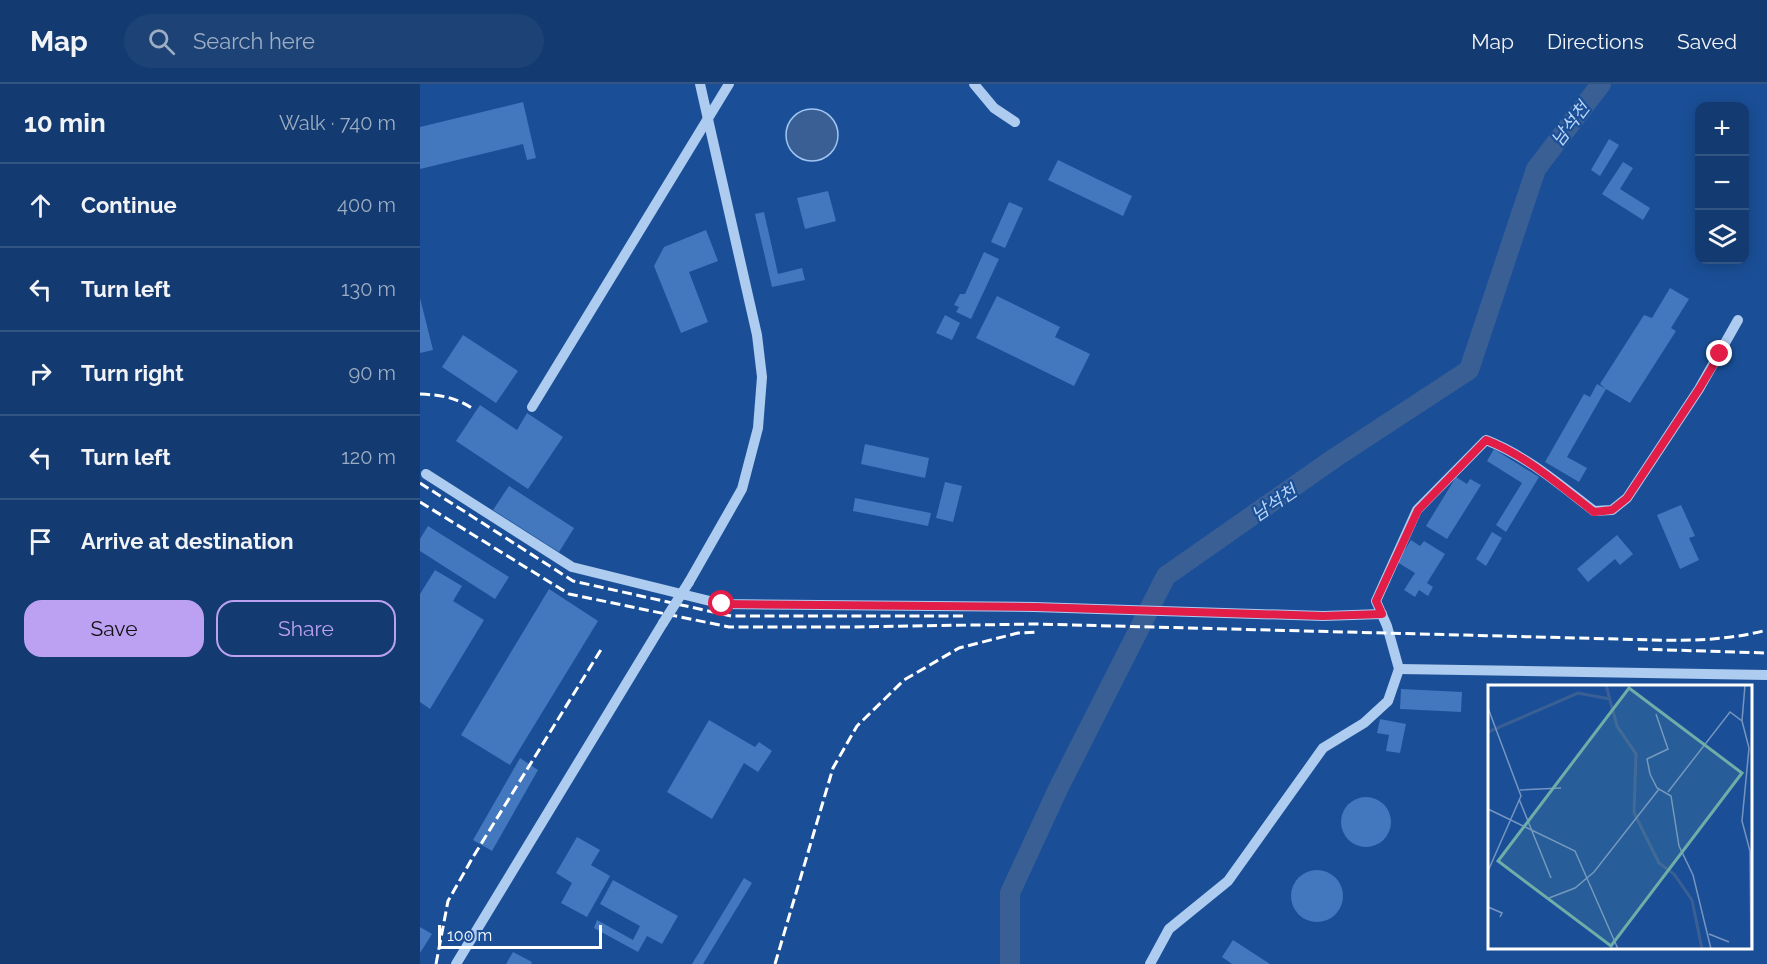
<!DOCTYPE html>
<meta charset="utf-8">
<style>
:root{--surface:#143b71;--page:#1d4276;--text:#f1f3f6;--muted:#9dadc3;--line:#335584;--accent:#bca0f2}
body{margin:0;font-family:Raleway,"Noto Sans KR",sans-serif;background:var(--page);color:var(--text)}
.controls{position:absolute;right:18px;top:18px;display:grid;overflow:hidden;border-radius:12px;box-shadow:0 3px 15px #0003}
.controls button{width:54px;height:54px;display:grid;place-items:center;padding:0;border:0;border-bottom:2px solid var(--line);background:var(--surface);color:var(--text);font:30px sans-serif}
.scale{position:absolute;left:18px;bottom:15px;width:164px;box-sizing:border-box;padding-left:6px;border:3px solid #fff;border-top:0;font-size:16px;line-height:21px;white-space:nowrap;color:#fff;-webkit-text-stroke:4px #1a4f97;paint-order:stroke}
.stop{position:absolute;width:18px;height:18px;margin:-14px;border:4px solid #e11d48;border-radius:50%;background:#fff}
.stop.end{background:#e11d48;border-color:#fff;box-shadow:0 2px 6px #0008}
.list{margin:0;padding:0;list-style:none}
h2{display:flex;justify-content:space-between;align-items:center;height:78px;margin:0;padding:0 24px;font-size:26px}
h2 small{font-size:20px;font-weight:400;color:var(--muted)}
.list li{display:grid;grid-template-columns:39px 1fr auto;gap:18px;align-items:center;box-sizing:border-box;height:84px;padding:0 24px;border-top:2px solid var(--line)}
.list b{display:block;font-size:22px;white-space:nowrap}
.list em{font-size:20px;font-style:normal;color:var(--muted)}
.actions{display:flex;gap:12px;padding:18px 24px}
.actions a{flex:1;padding:14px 0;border:2px solid var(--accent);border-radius:18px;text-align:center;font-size:21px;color:var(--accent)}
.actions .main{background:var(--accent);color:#111}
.icon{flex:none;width:33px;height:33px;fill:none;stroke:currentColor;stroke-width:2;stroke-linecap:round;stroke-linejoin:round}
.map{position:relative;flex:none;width:1347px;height:880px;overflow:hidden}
header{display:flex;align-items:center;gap:36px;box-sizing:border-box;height:84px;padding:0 30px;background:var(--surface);border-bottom:2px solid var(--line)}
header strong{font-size:28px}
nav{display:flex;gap:33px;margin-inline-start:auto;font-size:21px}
.search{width:420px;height:54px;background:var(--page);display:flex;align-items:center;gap:15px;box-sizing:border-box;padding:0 21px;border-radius:33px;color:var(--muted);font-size:22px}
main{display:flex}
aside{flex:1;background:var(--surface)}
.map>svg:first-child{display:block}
.water{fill:#3a5f94;stroke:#a1c5f2;stroke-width:1.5}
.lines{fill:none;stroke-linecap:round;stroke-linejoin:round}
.river{stroke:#3a5f94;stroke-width:20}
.building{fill:#4377be}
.minor{stroke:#aecbf0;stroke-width:10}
.rail{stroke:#fff;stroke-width:3;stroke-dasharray:10 4.5;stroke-linecap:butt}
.minor-bridge{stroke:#aecbf0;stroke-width:10}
.route{stroke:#e11d48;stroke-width:8}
.labels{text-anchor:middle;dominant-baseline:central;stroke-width:4.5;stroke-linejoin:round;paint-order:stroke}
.water-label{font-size:18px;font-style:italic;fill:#bad5f7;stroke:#1a4f97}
.inset-river{fill:none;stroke:#3a5f94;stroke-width:3}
.inset-road{fill:none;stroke:#7695c1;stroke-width:1.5}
.view{fill:#6fada8;fill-opacity:0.15;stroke:#6fada8;stroke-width:3}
.inset-edge{fill:none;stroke:#fff;stroke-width:3}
</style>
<header>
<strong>Map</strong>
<div class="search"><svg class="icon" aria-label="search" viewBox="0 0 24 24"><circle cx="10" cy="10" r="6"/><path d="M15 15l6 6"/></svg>Search here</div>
<nav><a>Map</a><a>Directions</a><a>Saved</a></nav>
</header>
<main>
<aside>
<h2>10 min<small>Walk · 740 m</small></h2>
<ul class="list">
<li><svg class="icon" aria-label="ahead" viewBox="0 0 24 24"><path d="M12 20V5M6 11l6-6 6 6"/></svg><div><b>Continue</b></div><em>400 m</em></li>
<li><svg class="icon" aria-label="left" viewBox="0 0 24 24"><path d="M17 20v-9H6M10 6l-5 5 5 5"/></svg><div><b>Turn left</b></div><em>130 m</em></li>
<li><svg class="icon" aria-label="right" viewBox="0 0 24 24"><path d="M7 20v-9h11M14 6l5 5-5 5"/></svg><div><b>Turn right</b></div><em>90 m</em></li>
<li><svg class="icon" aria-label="left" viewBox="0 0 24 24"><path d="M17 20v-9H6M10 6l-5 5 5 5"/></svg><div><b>Turn left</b></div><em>120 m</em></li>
<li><svg class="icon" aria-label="arrive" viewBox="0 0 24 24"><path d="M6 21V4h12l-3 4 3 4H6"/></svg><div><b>Arrive at destination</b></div></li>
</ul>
<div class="actions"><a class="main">Save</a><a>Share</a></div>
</aside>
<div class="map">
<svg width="1347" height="880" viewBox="0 0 1347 880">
<rect width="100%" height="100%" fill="#1a4f97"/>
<circle class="water" cx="392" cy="51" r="26"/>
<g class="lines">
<polyline class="river" points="590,880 590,809 638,705 746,492 916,373 1049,286 1116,85 1181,0"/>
</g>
<g class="building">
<polygon points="103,18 116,74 107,76 103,60 0,85 0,43"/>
<polygon points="1189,55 1199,61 1180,92 1171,86"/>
<polygon points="638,76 712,112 703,132 628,96"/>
<polygon points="1203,78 1213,84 1200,105 1230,124 1223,136 1182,110"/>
<polygon points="408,107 416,137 385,145 377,114"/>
<polygon points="589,118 603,124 585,164 571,158"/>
<polygon points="344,128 358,190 382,184 385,196 352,203 335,130"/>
<polygon points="286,146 298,177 269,188 288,238 261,249 234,182 244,163"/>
<polygon points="564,168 579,175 551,235 536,228 539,223 534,221 540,210 545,210"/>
<polygon points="1250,204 1269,215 1251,244 1256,247 1210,319 1186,305 1147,373 1167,384 1159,398 1125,378 1164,310 1170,313 1177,300 1186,305 1180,300 1224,231 1232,234"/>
<polygon points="577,212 640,243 635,253 670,270 654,302 556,254"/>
<polygon points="0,214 13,266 0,269"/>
<polygon points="525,231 540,239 532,256 516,249"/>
<polygon points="43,251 98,287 76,319 22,283"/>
<polygon points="60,321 97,346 107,329 143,353 108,405 36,357"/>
<polygon points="445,360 509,374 505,394 441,380"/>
<polygon points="1074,365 1119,393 1086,448 1076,441 1102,399 1067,377"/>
<polygon points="1036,393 1047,400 1050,395 1061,401 1027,455 1006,442"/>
<polygon points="525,398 542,402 533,438 516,434"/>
<polygon points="89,402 154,444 139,468 73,426"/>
<polygon points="435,414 511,429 508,442 433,427"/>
<polygon points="1261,421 1275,452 1269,454 1279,476 1260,485 1237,431"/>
<polygon points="8,442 89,493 75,515 0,467 0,455"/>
<polygon points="1072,448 1082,454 1066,482 1056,475"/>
<polygon points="1197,451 1213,470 1200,481 1195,475 1168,498 1157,485"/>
<polygon points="991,456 1000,462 1004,457 1025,470 1007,499 1013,503 1008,512 999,506 995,513 984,506 995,489 977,478"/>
<polygon points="15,486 42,502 33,517 64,536 10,625 0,618 0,510"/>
<polygon points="129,505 178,537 90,681 41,651"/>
<polygon points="981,605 1042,608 1041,628 980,625"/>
<polygon points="960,635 986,640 980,669 966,667 969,651 957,649"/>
<polygon points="289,636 335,663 339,658 352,667 338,688 324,679 292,735 247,708"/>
<polygon points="100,674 118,686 72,767 53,756"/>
<circle cx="946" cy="738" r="25"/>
<polygon points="157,753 180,766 171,781 190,792 167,833 141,819 152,799 136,789"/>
<circle cx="897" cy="812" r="26"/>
<polygon points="324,794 332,799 283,880 272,880"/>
<polygon points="193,796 258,832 242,860 227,852 218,868 174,844 177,836 213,856 220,842 180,820"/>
<polygon points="0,843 12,850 0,869"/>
<polygon points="813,856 850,880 812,880 802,873"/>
<polygon points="93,868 112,878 111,880 86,880"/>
</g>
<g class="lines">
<g class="minor">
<polyline points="554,0 574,24 595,38"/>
<polyline points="112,323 309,0"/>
<polyline points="6,390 152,483 302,520 614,523 903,532 962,530"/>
<polyline points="269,498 322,405 338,344 342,293 337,251 280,0"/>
<polyline points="979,585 1347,591"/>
<polyline points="36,880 243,539"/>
<path d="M730 880 749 845 808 797 903 664 944 639 968 617 979 585 967 542 956 517 997 426 1066 356C1107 372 1140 401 1174 427L1192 426 1207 414 1279 305 1318 236"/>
</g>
<g class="rail">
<path d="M0 310C20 311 36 313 53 325"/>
<polyline points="0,399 153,497 311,532 544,532"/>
<path d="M0 418 149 510 309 543H431L615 540 1233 556C1272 557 1309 556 1347 546"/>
<polyline points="1218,565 1347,569"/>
<polyline points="16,880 28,817 53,773 182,564"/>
<polyline points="355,880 413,684 437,642 484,596 539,564 598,549 618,548"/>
</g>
<polyline class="minor-bridge" points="243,539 269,498"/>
</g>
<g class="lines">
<path class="route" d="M302 520 615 523 903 532 962 530 956 517 998 426 1066 356C1107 372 1139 401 1174 428L1192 426 1207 414 1279 305 1300 270"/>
</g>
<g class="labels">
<g class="water-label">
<text transform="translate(1150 40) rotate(-53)">남석천</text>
<text transform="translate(854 419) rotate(-34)">남석천</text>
</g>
</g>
<g transform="translate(1068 601)">
<rect width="264" height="264" fill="#1a4f97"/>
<path class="inset-river" d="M118 0 129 41 148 69 146 128 171 178 186 189 204 215 214 264M0 47 90 8 122 14"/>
<path class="inset-road" d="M0 23 33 111 0 186M168 29 180 64 159 74 162 89 169 103 183 111 191 161 205 190 223 264M254 36 257 0M32 105 73 103M180 107 242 27 254 36 261 63 254 136 262 166 263 264M31 114 63 193M0 124 87 166 130 264M61 213 87 203 106 187 171 104M0 222 14 228 12 232M221 249 241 257"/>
<path class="view" d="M141 3 254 88 123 261 10 176Z"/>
<rect width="264" height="264" class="inset-edge"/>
</g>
</svg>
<div class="controls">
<button>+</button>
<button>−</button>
<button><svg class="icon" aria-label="layers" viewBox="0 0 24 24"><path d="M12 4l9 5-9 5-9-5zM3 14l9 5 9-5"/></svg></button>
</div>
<div class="scale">100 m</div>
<div class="stop" style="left:302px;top:520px"></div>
<div class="stop end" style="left:1300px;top:270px"></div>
</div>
</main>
